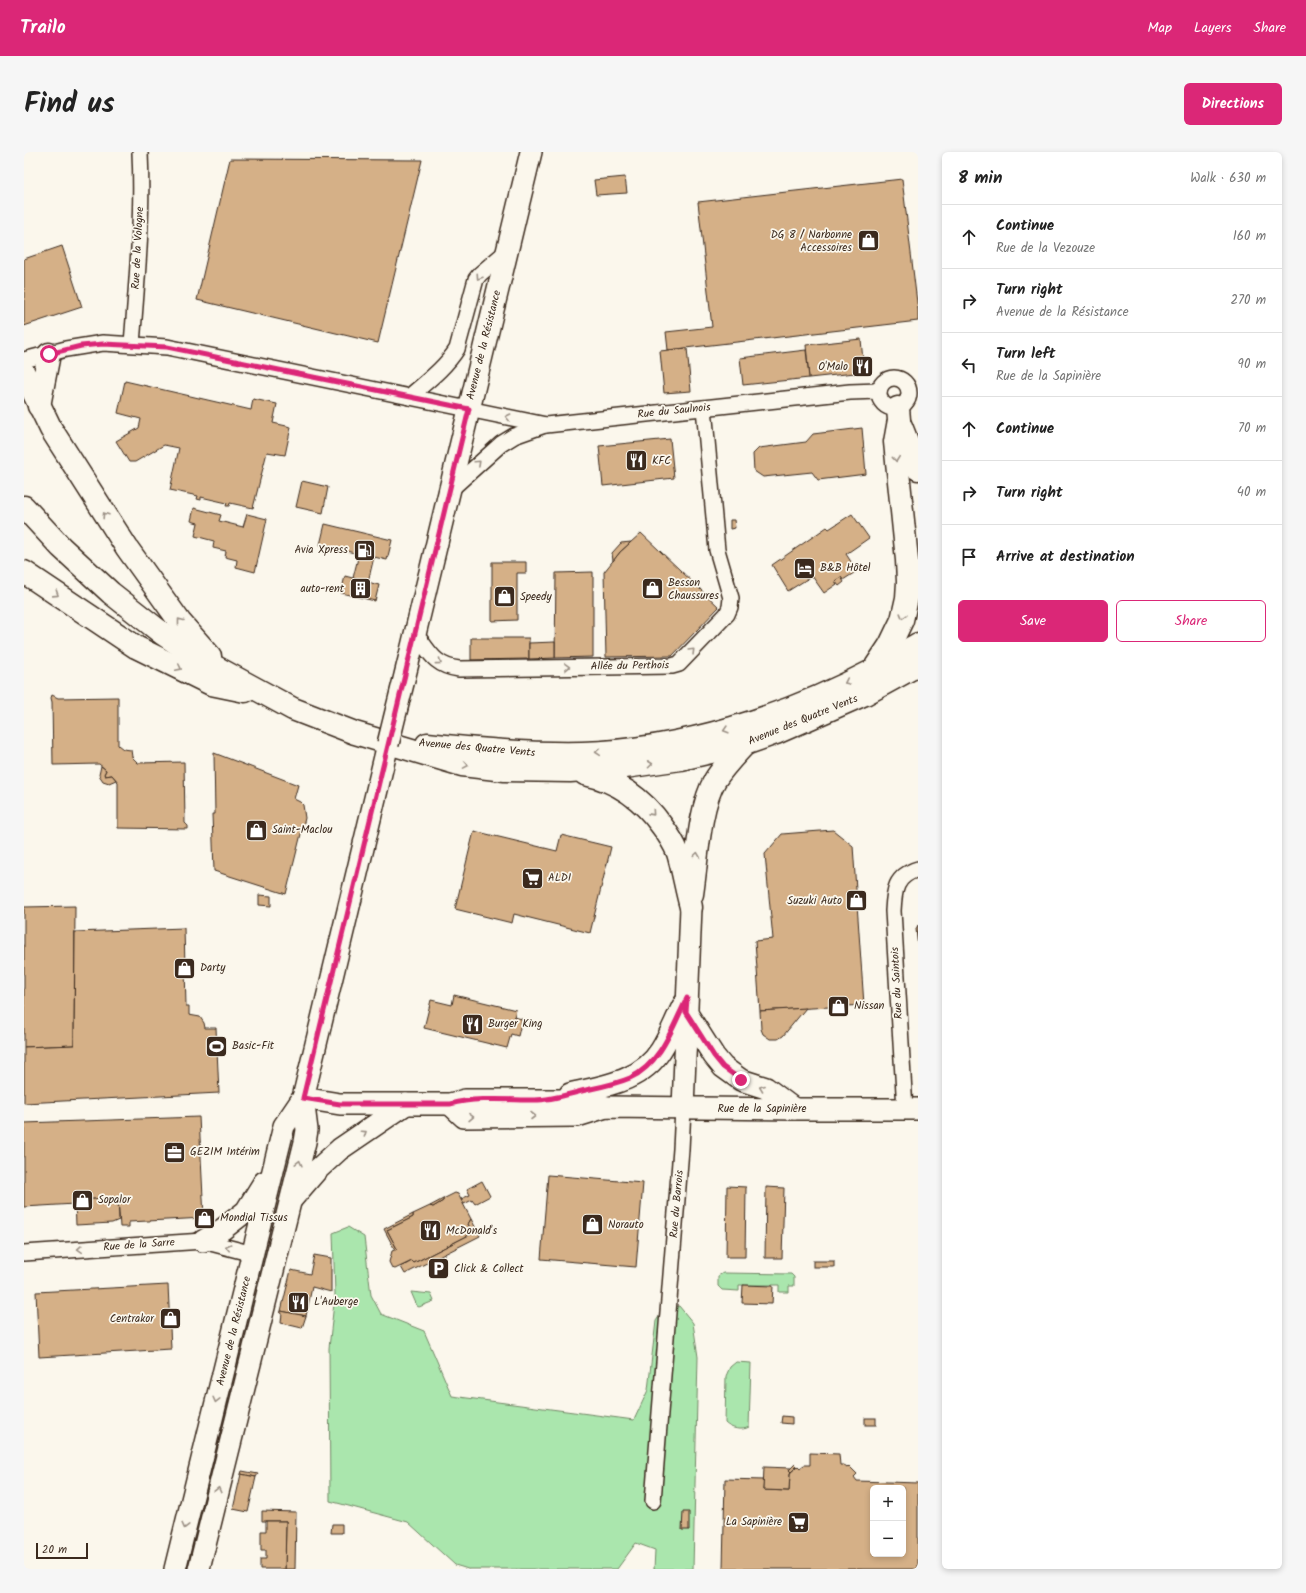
<!DOCTYPE html>
<meta charset="utf-8">
<style>
:root{--surface:#fff;--page:#f6f6f6;--text:#222;--muted:#767676;--line:#e0e0e0;--accent:#db2777}
body{margin:0;font-family:Kalam,sans-serif;background:var(--page);color:var(--text)}
.controls{position:absolute;right:12px;bottom:12px;display:grid;overflow:hidden;border-radius:6px;box-shadow:0 2px 6px #0003}
.controls button{width:36px;height:36px;display:grid;place-items:center;padding:0;border:0;border-bottom:1px solid var(--line);background:var(--surface);color:var(--text);font:20px sans-serif}
.scale{position:absolute;left:12px;bottom:10px;width:52px;box-sizing:border-box;padding-left:4px;border:2px solid #3b2a1e;border-top:0;font-size:11px;line-height:14px;white-space:nowrap;color:#3b2a1e;-webkit-text-stroke:3px #fbf7ec;paint-order:stroke}
.stop{position:absolute;width:12px;height:12px;margin:-9px;border:3px solid #db2777;border-radius:50%;background:#fff}
.stop.end{background:#db2777;border-color:#fff;box-shadow:0 1px 4px #0008}
.list{margin:0;padding:0;list-style:none}
h2{display:flex;justify-content:space-between;align-items:center;height:52px;margin:0;padding:0 16px;font-size:17px}
h2 small{font-size:13px;font-weight:400;color:var(--muted)}
.list li{display:grid;grid-template-columns:26px 1fr auto;gap:12px;align-items:center;box-sizing:border-box;height:64px;padding:0 16px;border-top:1px solid var(--line)}
.list b{display:block;font-size:15px;white-space:nowrap}
.list p{margin:0;font-size:13px;white-space:nowrap;color:var(--muted)}
.list em{font-size:13px;font-style:normal;color:var(--muted)}
.actions{display:flex;gap:8px;padding:12px 16px}
.actions a{flex:1;padding:9px 0;border:1px solid var(--accent);border-radius:6px;text-align:center;font-size:14px;color:var(--accent)}
.actions .main{background:var(--accent);color:#fff}
.icon{flex:none;width:22px;height:22px;fill:none;stroke:currentColor;stroke-width:2;stroke-linecap:round;stroke-linejoin:round}
.map{position:relative;flex:none;width:894px;height:1417px;overflow:hidden;border-radius:6px}
header{display:flex;align-items:center;gap:24px;box-sizing:border-box;height:56px;padding:0 20px;background:var(--accent);color:#fff}
header strong{font-size:19px}
nav{display:flex;gap:22px;margin-inline-start:auto;font-size:14px}
.intro{display:flex;align-items:center;justify-content:space-between;box-sizing:border-box;height:96px;padding:0 24px}
h1{margin:0;font-size:28px}
.button{padding:10px 18px;border-radius:6px;background:var(--accent);color:#fff;font-size:14px;font-weight:700}
main{display:flex;gap:24px;padding:0 24px}
aside{flex:1;background:var(--surface);border-radius:6px;box-shadow:0 2px 6px #0003}
.map>svg:first-child{display:block}
.green{fill:#aae6ad;stroke:#728866}
.building{fill:#d5b087;stroke:#3b2a1e;fill-rule:evenodd}
.lines{fill:none;stroke-linecap:round;stroke-linejoin:round}
.street-casing{stroke:#3b2a1e;stroke-width:18}
.secondary-casing{stroke:#3b2a1e;stroke-width:24}
.primary-casing{stroke:#3b2a1e;stroke-width:25}
.street{stroke:#fbf7ec;stroke-width:15}
.secondary{stroke:#fbf7ec;stroke-width:21}
.primary{stroke:#fbf7ec;stroke-width:22}
.secondary-bridge-casing{stroke:#3b2a1e;stroke-width:24;stroke-linecap:butt}
.secondary-bridge{stroke:#fbf7ec;stroke-width:21}
.oneway{stroke:#9b9085}
.route{stroke:#db2777;stroke-width:5}
.labels{text-anchor:middle;dominant-baseline:central;stroke-width:3.5;stroke-linejoin:round;paint-order:stroke}
.poi-label{font-size:11px;fill:#3b2a1e;stroke:#fbf7ec;text-anchor:start}
.street-label{font-size:11px;fill:#3b2a1e;stroke:#fbf7ec}
</style>
<header>
<strong>Trailo</strong>
<nav><a>Map</a><a>Layers</a><a>Share</a></nav>
</header>
<div class="intro"><h1>Find us</h1><a class="button">Directions</a></div>
<main>
<div class="map">
<svg width="894" height="1417" viewBox="0 0 894 1417">
<rect width="100%" height="100%" fill="#fbf7ec"/>
<filter id="ink" filterUnits="userSpaceOnUse"><feTurbulence type="fractalNoise" baseFrequency=".025" numOctaves="2"/><feDisplacementMap in="SourceGraphic" scale="8" xChannelSelector="R" yChannelSelector="G"/><feConvolveMatrix kernelMatrix="1 2 1 2 8 2 1 2 1" color-interpolation-filters="sRGB"/></filter>
<g filter="url(#ink)">
<g class="green">
<polygon points="324,1075 340,1085 347,1143 357,1162 400,1179 428,1244 610,1268 624,1238 632,1169 640,1157 655,1154 669,1171 674,1205 669,1417 630,1417 631,1398 612,1391 593,1417 444,1417 431,1413 384,1370 306,1349 305,1196 311,1142 309,1081"/>
<polygon points="699,1121 767,1122 770,1125 770,1134 765,1134 765,1140 755,1140 755,1133 715,1133 715,1139 698,1138 694,1134 694,1124"/>
<polygon points="387,1140 407,1142 410,1149 395,1155 393,1154"/>
<path d="M712 1210 727 1211 725 1275C718 1279 707 1277 701 1271L702 1224 706 1215Z"/>
</g>
<g class="building">
<polygon points="206,7 398,8 354,191 173,148"/>
<polygon points="601,25 603,41 572,43 570,28"/>
<polygon points="878,27 894,159 894,169 644,198 642,180 688,175 674,50"/>
<polygon points="38,94 58,155 0,174 0,107"/>
<polygon points="837,187 840,220 785,226 782,193"/>
<polygon points="663,196 667,239 640,241 636,199"/>
<polygon points="782,198 785,226 719,233 716,206"/>
<polygon points="101,229 227,258 229,247 253,252 249,271 267,275 261,303 243,300 229,356 206,351 205,354 202,354 203,351 177,345 177,348 173,347 174,344 146,338 155,296 140,293 111,310 105,310 92,289 115,276 117,267 94,261"/>
<polygon points="838,276 842,322 794,328 788,320 739,325 730,319 729,302 735,296 782,290 789,282"/>
<polygon points="646,287 650,326 579,334 575,294"/>
<polygon points="278,329 304,335 299,361 272,355"/>
<polygon points="170,356 197,363 195,369 219,375 223,362 243,367 231,420 212,415 213,408 201,405 202,399 189,396 190,389 171,384 174,371 167,369"/>
<polygon points="828,362 845,386 822,402 833,419 819,428 817,425 811,429 813,432 800,441 788,424 764,439 748,413 803,375 805,377"/>
<polygon points="706,368 710,368 711,376 706,377"/>
<polygon points="301,372 368,388 363,408 350,405 344,430 329,426 335,402 296,393"/>
<polygon points="617,381 695,455 648,504 582,505 580,420 596,400"/>
<polygon points="607,390 596,400 589,409 588,401 597,391"/>
<polygon points="468,410 502,410 502,421 493,421 493,468 468,469"/>
<polygon points="569,420 569,505 531,506 532,421"/>
<polygon points="321,424 355,433 351,449 317,441"/>
<polygon points="817,425 820,430 815,434 811,429"/>
<polygon points="447,486 505,486 505,507 447,508"/>
<polygon points="531,490 531,506 505,507 505,491"/>
<polygon points="28,543 34,546 94,545 94,593 99,597 107,598 108,605 114,611 160,610 161,671 164,674 164,677 94,676 94,630 88,623 81,624 80,622 82,618 75,612 29,613 28,550 27,546"/>
<polygon points="190,601 274,633 270,647 276,650 279,653 281,666 262,742 190,719 188,662 191,662"/>
<polygon points="77,614 82,618 80,622 81,624 88,623 92,628 85,631 79,629 75,623"/>
<polygon points="809,678 829,694 840,853 736,859 731,789 749,787 741,702 758,682"/>
<polygon points="450,679 533,699 537,683 587,695 566,781 490,762 488,771 431,757"/>
<polygon points="235,743 247,744 247,754 235,753"/>
<polygon points="51,754 50,893 0,895 0,755"/>
<polygon points="894,773 894,796 892,777"/>
<polygon points="160,776 162,854 165,854 165,863 176,865 180,871 181,876 192,876 195,941 0,951 0,895 50,893 51,780"/>
<polygon points="430,843 492,858 490,865 498,867 494,884 487,882 483,896 400,876 407,848 428,853"/>
<polygon points="782,856 759,884 754,887 746,887 739,882 737,877 736,859"/>
<polygon points="175,965 180,1066 105,1070 105,1075 96,1075 94,1046 51,1048 51,1052 0,1055 0,971"/>
<polygon points="524,1023 619,1031 612,1115 517,1107"/>
<polygon points="458,1029 466,1044 451,1052 448,1048 440,1052 437,1047 446,1043 443,1037"/>
<polygon points="703,1034 722,1035 721,1105 702,1105"/>
<polygon points="742,1035 760,1036 758,1106 741,1106"/>
<polygon points="431,1041 434,1042 447,1067 444,1072 449,1081 390,1111 388,1109 371,1117 368,1116 365,1110 368,1099 373,1097 363,1078 389,1065 389,1062 406,1054 409,1055 419,1049 419,1047"/>
<polygon points="94,1046 95,1068 88,1071 52,1073 51,1048"/>
<polygon points="419,1047 419,1049 409,1055 406,1054"/>
<polygon points="389,1062 389,1065 363,1078 373,1097 371,1098 360,1077"/>
<polygon points="447,1067 456,1084 381,1122 377,1115 388,1109 390,1111 449,1081 444,1072"/>
<polygon points="290,1103 307,1106 307,1140 288,1135 282,1164 257,1159 267,1118 286,1122"/>
<rect x="789" y="1109" width="21" height="6"/>
<polygon points="144,1133 147,1197 15,1205 12,1140"/>
<polygon points="719,1133 749,1134 748,1152 718,1151"/>
<polygon points="257,1159 282,1164 278,1176 257,1171 258,1161 256,1161"/>
<polygon points="758,1264 768,1265 768,1272 757,1271"/>
<rect x="841" y="1266" width="11" height="7"/>
<path d="M786 1301 815 1302 816 1313H819L823 1316 825 1314 833 1322 830 1325 833 1329 894 1331V1417H699L701 1327 740 1328 739 1338 765 1339 766 1321 774 1314 776 1316 780 1313H786ZM849 1336H879V1402H849Z"/>
<polygon points="771,1312 773,1314 767,1320 765,1318"/>
<polygon points="740,1315 767,1316 765,1318 767,1320 766,1321 765,1339 739,1338"/>
<polygon points="218,1319 234,1322 232,1325 217,1322"/>
<polygon points="217,1322 232,1325 224,1360 209,1357"/>
<polygon points="238,1359 272,1360 271,1417 261,1417 262,1369 238,1369"/>
<polygon points="659,1360 665,1360 665,1378 658,1378"/>
<polygon points="242,1369 262,1369 261,1417 236,1417 236,1407 242,1407 242,1398 237,1398 237,1379 242,1379"/>
<polygon points="308,1372 318,1372 318,1381 307,1381"/>
</g>
<g class="lines">
<defs>
<g id="street">
<path d="M108 192C113 129 119 64 116 0"/>
<polyline points="0,208 42,197 79,191 143,195 522,273 826,240 855,239"/>
<circle cx="870" cy="241" r="15"/>
<path d="M385 245C402 230 421 216 433 197L452 127 456 122 483 99"/>
<polyline points="426,338 477,292 490,284 521,273"/>
<path d="M391 481C405 499 410 514 435 517L648 514 655 512 703 462 706 455 707 446 693 398 680 256"/>
<path d="M881 957 869 759C870 738 871 724 894 717"/>
<polyline points="0,1101 179,1089 229,1102"/>
<polyline points="629,1349 657,997 659,956"/>
</g>
<g id="secondary">
<polyline points="386,503 507,0"/>
<polyline points="662,860 690,904 699,915 717,928 742,936 770,957"/>
<path d="M546 942C579 934 617 930 637 898 646 884 652 867 660 852"/>
<polyline points="279,946 316,952 426,952 441,948 563,948 582,955"/>
<polyline points="426,952 440,965 553,964 582,955 770,957 894,957"/>
<polyline points="659,956 667,755"/>
<polyline points="268,1047 293,1018 316,997 382,952"/>
<polyline points="179,1089 199,1077 222,1059 240,1030"/>
<polyline points="151,1417 260,974 279,946"/>
<polyline points="175,1417 281,990 283,978 279,946 364,592"/>
</g>
<g id="primary">
<polyline points="0,221 27,277 103,396 156,470 186,504"/>
<polyline points="15,254 25,202"/>
<polyline points="877,274 894,317"/>
<polyline points="0,355 37,395 87,441 139,482 175,506 269,557 331,581 438,613 481,618 546,619 601,615 657,607 721,592 752,581 841,542 894,513"/>
<polyline points="0,420 112,495 187,532 221,539"/>
<polyline points="852,514 866,493 878,468 883,446 884,430 883,408 871,290 875,268 874,256"/>
<path d="M403 592C455 598 506 602 558 601 658 598 761 565 850 518 865 510 879 501 894 492"/>
<path d="M561 622C594 629 619 647 638 674 644 682 650 691 654 701 659 718 662 737 667 755"/>
<path d="M668 742C673 710 675 655 691 628 699 615 711 603 721 592"/>
</g>
</defs>
<use href="#street" class="street-casing"/>
<use href="#secondary" class="secondary-casing"/>
<use href="#primary" class="primary-casing"/>
<use href="#street" class="street"/>
<use href="#secondary" class="secondary"/>
<use href="#primary" class="primary"/>
<defs>
<polyline id="secondary-bridge" points="364,592 386,503"/>
</defs>
<use href="#secondary-bridge" class="secondary-bridge-casing"/>
<use href="#secondary-bridge" class="secondary-bridge"/>
</g>
<defs><path id="oneway-chevron" d="M-2-3.5L2.5 0L-2 3.5" fill="none" stroke-width="1.6" stroke-linecap="round" stroke-linejoin="round"/></defs>
<g class="oneway">
<use href="#oneway-chevron" transform="translate(455 125) rotate(124)"/>
<use href="#oneway-chevron" transform="translate(484 265) rotate(-168)"/>
<use href="#oneway-chevron" transform="translate(872 307) rotate(84)"/>
<use href="#oneway-chevron" transform="translate(454 311) rotate(-43)"/>
<use href="#oneway-chevron" transform="translate(81 363) rotate(-123)"/>
<use href="#oneway-chevron" transform="translate(32 442) rotate(33)"/>
<use href="#oneway-chevron" transform="translate(879 464) rotate(106)"/>
<use href="#oneway-chevron" transform="translate(156 469) rotate(-128)"/>
<use href="#oneway-chevron" transform="translate(668 499) rotate(-45)"/>
<use href="#oneway-chevron" transform="translate(415 510) rotate(36)"/>
<use href="#oneway-chevron" transform="translate(543 515) rotate(-1)"/>
<use href="#oneway-chevron" transform="translate(155 516) rotate(26)"/>
<use href="#oneway-chevron" transform="translate(823 530) rotate(155)"/>
<use href="#oneway-chevron" transform="translate(702 578) rotate(164)"/>
<use href="#oneway-chevron" transform="translate(574 600) rotate(175)"/>
<use href="#oneway-chevron" transform="translate(626 612) rotate(-7)"/>
<use href="#oneway-chevron" transform="translate(442 613) rotate(10)"/>
<use href="#oneway-chevron" transform="translate(628 661) rotate(48)"/>
<use href="#oneway-chevron" transform="translate(673 703) rotate(-82)"/>
<use href="#oneway-chevron" transform="translate(738 936) rotate(-159)"/>
<use href="#oneway-chevron" transform="translate(509 964)"/>
<use href="#oneway-chevron" transform="translate(447 965) rotate(-1)"/>
<use href="#oneway-chevron" transform="translate(340 981) rotate(-34)"/>
<use href="#oneway-chevron" transform="translate(275 1011) rotate(-76)"/>
<use href="#oneway-chevron" transform="translate(204 1095) rotate(-167)"/>
<use href="#oneway-chevron" transform="translate(56 1097) rotate(176)"/>
<use href="#oneway-chevron" transform="translate(192 1248) rotate(104)"/>
<use href="#oneway-chevron" transform="translate(194 1338) rotate(-76)"/>
<use href="#oneway-chevron" transform="translate(161 1374) rotate(104)"/>
</g>
</g>
<g class="lines" filter="url(#ink)">
<path class="route" d="M25 202 57 194 79 192 143 195 445 257 279 946 316 952H426C453 945 483 948 511 948 528 948 545 942 562 938 576 935 592 932 606 926 637 912 649 874 663 846L662 860 690 904 699 915 717 928"/>
</g>
<defs>
<symbol id="shop-square" viewBox="-11 -11 22 22"><rect x="-9" y="-9" width="18" height="18" rx="4" fill="#3b2a1e" stroke="#fbf7ec"/><path d="M-5-2.5h2.3a2.7 3.5 0 0 1 5.4 0H5L5.5 6h-11ZM-1.5-2.5h3a1.5 2.3 0 0 0-3 0Z" fill="#fff"/></symbol>
<symbol id="restaurant-square" viewBox="-11 -11 22 22"><rect x="-9" y="-9" width="18" height="18" rx="4" fill="#3b2a1e" stroke="#fbf7ec"/><path d="M-5-6h1v4h1v-4h1v4h1v-4h1v5L-1.5 .5V6h-2V.5L-5-1ZM5-6V6H3V1.5H1.5Q1.5-4 5-6Z" fill="#fff"/></symbol>
<symbol id="fuel-square" viewBox="-11 -11 22 22"><rect x="-9" y="-9" width="18" height="18" rx="4" fill="#3b2a1e" stroke="#fbf7ec"/><path d="M-5.5-6h7V0h2V4h1.3V-2.5L3-4.5l.8-.8L6-3V5H2.5V1h-1V6h-7ZM-4.2-4.7v3.2H.2V-4.7Z" fill="#fff"/></symbol>
<symbol id="hotel-square" viewBox="-11 -11 22 22"><rect x="-9" y="-9" width="18" height="18" rx="4" fill="#3b2a1e" stroke="#fbf7ec"/><path d="M-6-4.5h1.5V1H6V5H4.5V3h-9V5H-6ZM-4 0a1.8 1.8 0 1 1 3.6 0ZM.5 0V-2.5h3Q6-2.5 6 0Z" fill="#fff"/></symbol>
<symbol id="building-square" viewBox="-11 -11 22 22"><rect x="-9" y="-9" width="18" height="18" rx="4" fill="#3b2a1e" stroke="#fbf7ec"/><path d="M-4-6H4V6H1V3H-1V6H-4ZM-2.5-4.3h1.7v1.8h-1.7ZM.8-4.3h1.7v1.8H.8ZM-2.5-1h1.7V.8h-1.7ZM.8-1h1.7V.8H.8Z" fill="#fff"/></symbol>
<symbol id="supermarket-square" viewBox="-11 -11 22 22"><rect x="-9" y="-9" width="18" height="18" rx="4" fill="#3b2a1e" stroke="#fbf7ec"/><path d="M-6-5.5h2.5l.6 2H6L4.5 2H-2.5L-4.4-4H-6ZM-1.5 3.2a1.3 1.3 0 1 0 .1 0ZM3 3.2a1.3 1.3 0 1 0 .1 0Z" fill="#fff"/></symbol>
<symbol id="stadium-square" viewBox="-11 -11 22 22"><rect x="-9" y="-9" width="18" height="18" rx="4" fill="#3b2a1e" stroke="#fbf7ec"/><path d="M0-5a6.5 5 0 1 0 0 10a6.5 5 0 1 0 0-10ZM-3.5-1.8h7v3.6h-7Z" fill="#fff"/></symbol>
<symbol id="office-square" viewBox="-11 -11 22 22"><rect x="-9" y="-9" width="18" height="18" rx="4" fill="#3b2a1e" stroke="#fbf7ec"/><path d="M-6-3h4V-5.5h4V-3h4V5H-6ZM-1-4.5V-3h2v-1.5ZM-6 0V1H6V0Z" fill="#fff"/></symbol>
<symbol id="parking-square" viewBox="-11 -11 22 22"><rect x="-9" y="-9" width="18" height="18" rx="4" fill="#3b2a1e" stroke="#fbf7ec"/><path d="M-3.5-5.5H1a3.5 3.5 0 0 1 0 7H-1V5.5H-3.5ZM-1-3.4V-.6H.8a1.4 1.4 0 0 0 0-2.8Z" fill="#fff"/></symbol>
</defs>
<g fill-rule="evenodd">
<use href="#shop-square" x="832" y="76" width="25" height="25"/>
<use href="#restaurant-square" x="826" y="202" width="25" height="25"/>
<use href="#restaurant-square" x="600" y="296" width="25" height="25"/>
<use href="#fuel-square" x="328" y="386" width="25" height="25"/>
<use href="#hotel-square" x="768" y="404" width="25" height="25"/>
<use href="#building-square" x="324" y="424" width="25" height="25"/>
<use href="#shop-square" x="616" y="424" width="25" height="25"/>
<use href="#shop-square" x="468" y="432" width="25" height="25"/>
<use href="#shop-square" x="220" y="666" width="25" height="25"/>
<use href="#supermarket-square" x="496" y="714" width="25" height="25"/>
<use href="#shop-square" x="820" y="736" width="25" height="25"/>
<use href="#shop-square" x="148" y="804" width="25" height="25"/>
<use href="#shop-square" x="802" y="842" width="25" height="25"/>
<use href="#restaurant-square" x="436" y="860" width="25" height="25"/>
<use href="#stadium-square" x="180" y="882" width="25" height="25"/>
<use href="#office-square" x="138" y="988" width="25" height="25"/>
<use href="#shop-square" x="46" y="1036" width="25" height="25"/>
<use href="#shop-square" x="168" y="1054" width="25" height="25"/>
<use href="#shop-square" x="556" y="1060" width="25" height="25"/>
<use href="#restaurant-square" x="394" y="1066" width="25" height="25"/>
<use href="#parking-square" x="402" y="1104" width="25" height="25"/>
<use href="#restaurant-square" x="262" y="1138" width="25" height="25"/>
<use href="#shop-square" x="134" y="1154" width="25" height="25"/>
<use href="#supermarket-square" x="762" y="1358" width="25" height="25"/>
</g>
<g class="labels">
<g class="poi-label">
<text x="828" y="83" text-anchor="end">DG 8 / Narbonne<tspan x="828" dy="13">Accessoires</tspan></text>
<text x="824" y="215" text-anchor="end">O'Malo</text>
<text x="628" y="309">KFC</text>
<text x="324" y="398" text-anchor="end">Avia Xpress</text>
<text x="796" y="416">B&amp;B Hôtel</text>
<text x="644" y="431">Besson<tspan x="644" dy="13">Chaussures</tspan></text>
<text x="320" y="437" text-anchor="end">auto-rent</text>
<text x="496" y="445">Speedy</text>
<text x="248" y="678">Saint-Maclou</text>
<text x="524" y="726">ALDI</text>
<text x="818" y="749" text-anchor="end">Suzuki Auto</text>
<text x="176" y="816">Darty</text>
<text x="830" y="854">Nissan</text>
<text x="464" y="872">Burger King</text>
<text x="208" y="894">Basic-Fit</text>
<text x="166" y="1000">GEZIM Intérim</text>
<text x="74" y="1048">Sopalor</text>
<text x="196" y="1066">Mondial Tissus</text>
<text x="584" y="1073">Norauto</text>
<text x="422" y="1079">McDonald's</text>
<text x="430" y="1117">Click &amp; Collect</text>
<text x="290" y="1150">L'Auberge</text>
<text x="130" y="1167" text-anchor="end">Centrakor</text>
<text x="758" y="1370" text-anchor="end">La Sapinière</text>
</g>
<g class="street-label">
<text transform="translate(114 96) rotate(-87)">Rue de la Vologne</text>
<text transform="translate(460 193) rotate(-76)">Avenue de la Résistance</text>
<text transform="translate(650 259) rotate(-6)">Rue du Saulnois</text>
<text transform="translate(606 514) rotate(-1)">Allée du Perthois</text>
<text transform="translate(779 568) rotate(-22)">Avenue des Quatre Vents</text>
<text transform="translate(453 596) rotate(5)">Avenue des Quatre Vents</text>
<text transform="translate(873 831) rotate(-93)">Rue du Saintois</text>
<text x="738" y="957">Rue de la Sapinière</text>
<text transform="translate(653 1052) rotate(-85)">Rue du Barrois</text>
<text transform="translate(115 1093) rotate(-4)">Rue de la Sarre</text>
<text transform="translate(210 1179) rotate(-76)">Avenue de la Résistance</text>
</g>
</g>
</svg>
<div class="controls">
<button>+</button>
<button>−</button>
</div>
<div class="scale">20 m</div>
<div class="stop" style="left:25px;top:202px"></div>
<div class="stop end" style="left:717px;top:928px"></div>
</div>
<aside>
<h2>8 min<small>Walk · 630 m</small></h2>
<ul class="list">
<li><svg class="icon" aria-label="ahead" viewBox="0 0 24 24"><path d="M12 20V5M6 11l6-6 6 6"/></svg><div><b>Continue</b><p>Rue de la Vezouze</p></div><em>160 m</em></li>
<li><svg class="icon" aria-label="right" viewBox="0 0 24 24"><path d="M7 20v-9h11M14 6l5 5-5 5"/></svg><div><b>Turn right</b><p>Avenue de la Résistance</p></div><em>270 m</em></li>
<li><svg class="icon" aria-label="left" viewBox="0 0 24 24"><path d="M17 20v-9H6M10 6l-5 5 5 5"/></svg><div><b>Turn left</b><p>Rue de la Sapinière</p></div><em>90 m</em></li>
<li><svg class="icon" aria-label="ahead" viewBox="0 0 24 24"><path d="M12 20V5M6 11l6-6 6 6"/></svg><div><b>Continue</b></div><em>70 m</em></li>
<li><svg class="icon" aria-label="right" viewBox="0 0 24 24"><path d="M7 20v-9h11M14 6l5 5-5 5"/></svg><div><b>Turn right</b></div><em>40 m</em></li>
<li><svg class="icon" aria-label="arrive" viewBox="0 0 24 24"><path d="M6 21V4h12l-3 4 3 4H6"/></svg><div><b>Arrive at destination</b></div></li>
</ul>
<div class="actions"><a class="main">Save</a><a>Share</a></div>
</aside>
</main>
